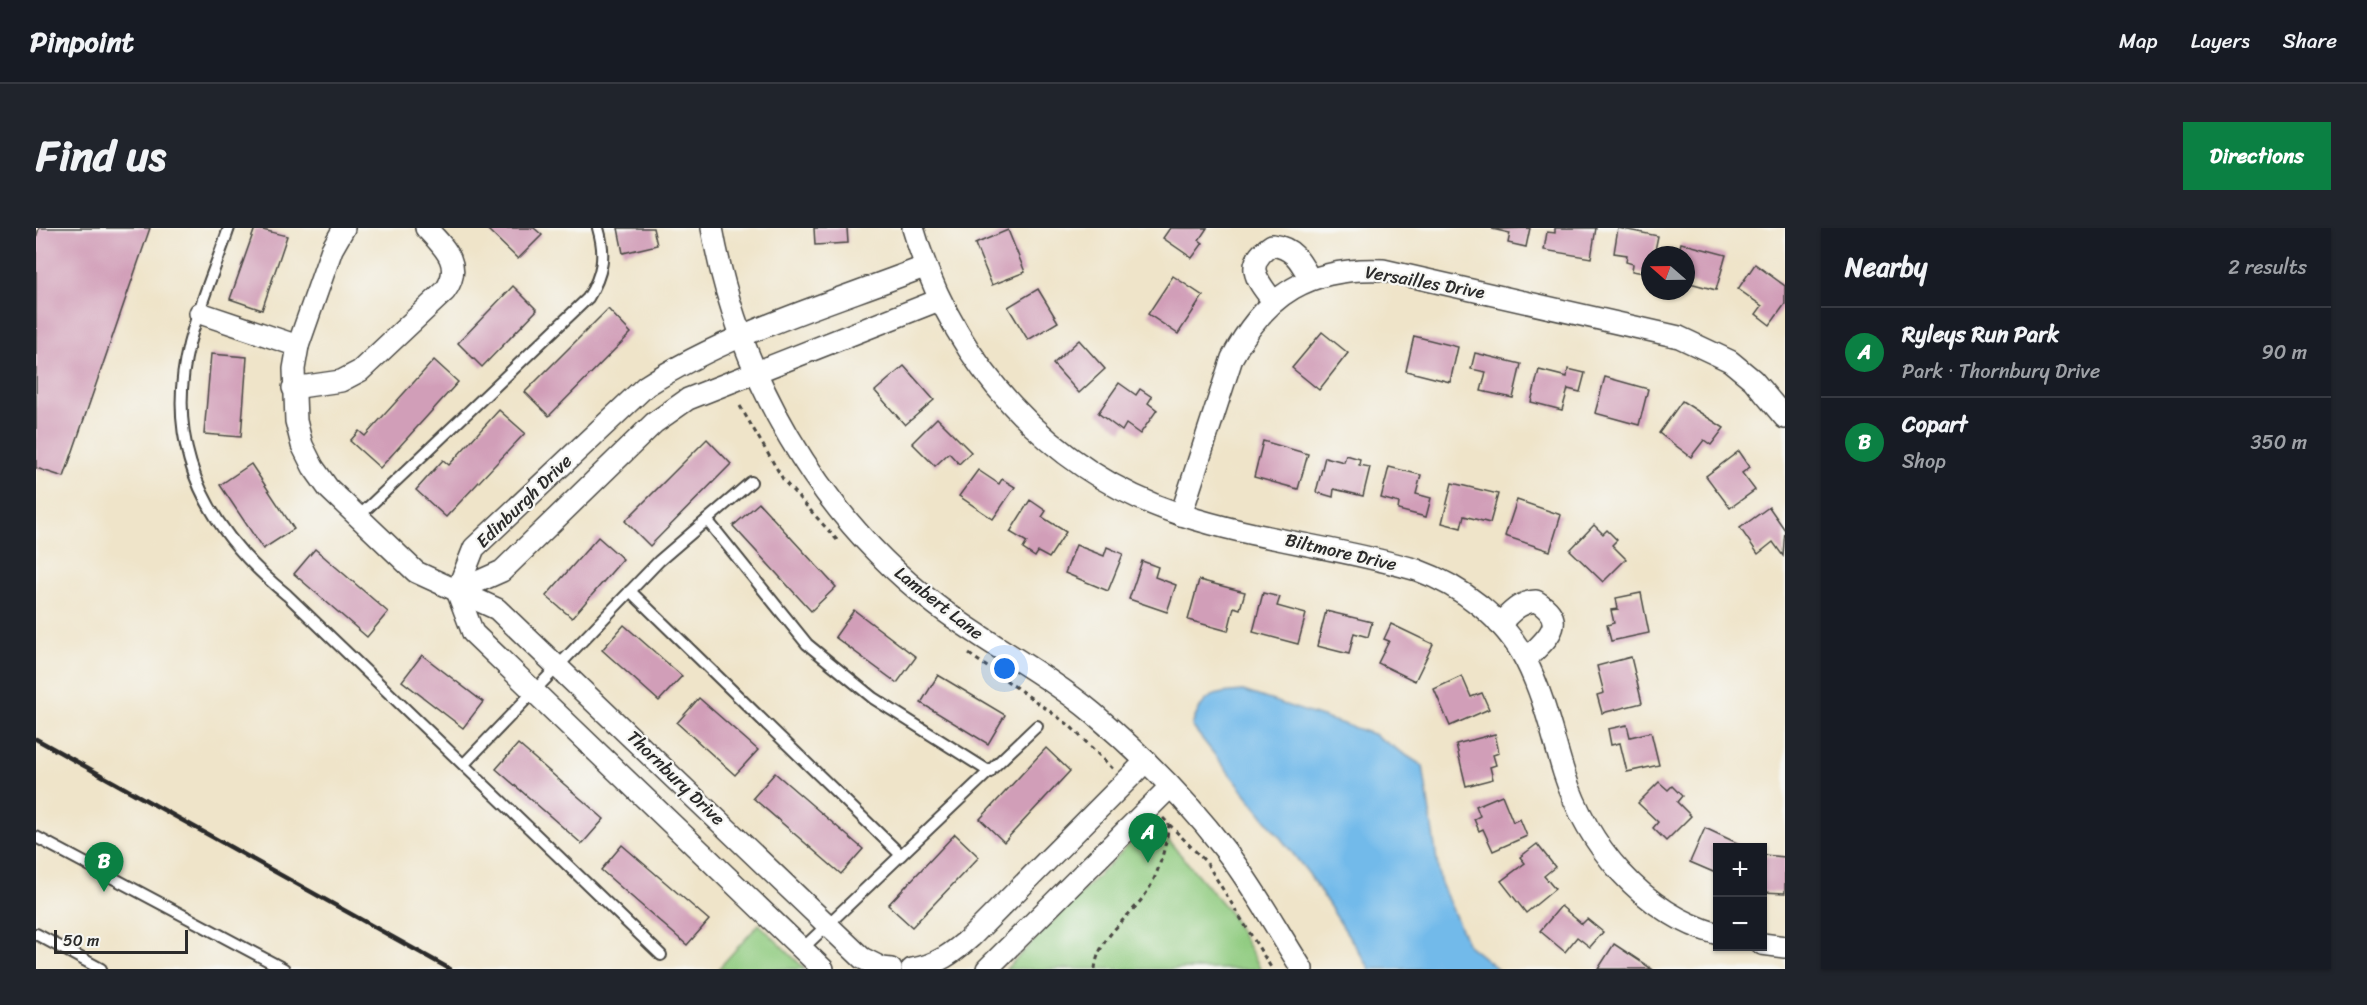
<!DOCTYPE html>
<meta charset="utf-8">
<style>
:root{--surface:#171b24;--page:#20242c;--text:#f1f3f6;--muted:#9ea1a6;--line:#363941;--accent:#0b8043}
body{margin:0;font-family:Sriracha,sans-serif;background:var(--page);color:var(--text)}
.controls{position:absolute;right:18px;bottom:18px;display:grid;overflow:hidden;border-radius:0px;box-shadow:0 2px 4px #0004}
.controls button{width:54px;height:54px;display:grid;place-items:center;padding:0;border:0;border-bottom:2px solid var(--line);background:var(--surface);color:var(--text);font:30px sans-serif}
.compass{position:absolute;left:1605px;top:18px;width:54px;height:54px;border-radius:50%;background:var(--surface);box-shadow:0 2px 4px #0004;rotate:290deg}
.scale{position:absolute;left:18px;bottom:15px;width:134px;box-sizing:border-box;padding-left:6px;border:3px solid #2b2b2b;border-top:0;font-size:16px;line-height:21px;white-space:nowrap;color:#2b2b2b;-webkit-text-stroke:4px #f6f6f2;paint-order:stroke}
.you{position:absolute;left:969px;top:441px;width:21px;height:21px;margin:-15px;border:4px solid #fff;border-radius:50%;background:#1a73e8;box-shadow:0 0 0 9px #1a73e833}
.badge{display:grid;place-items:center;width:39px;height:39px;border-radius:50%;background:var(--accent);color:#fff;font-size:20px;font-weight:700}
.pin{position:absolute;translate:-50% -50px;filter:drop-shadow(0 2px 3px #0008)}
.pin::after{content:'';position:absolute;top:32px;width:21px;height:18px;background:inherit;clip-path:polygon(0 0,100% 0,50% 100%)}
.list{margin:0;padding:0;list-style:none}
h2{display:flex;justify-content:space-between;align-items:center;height:78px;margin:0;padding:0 24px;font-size:26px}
h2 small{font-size:20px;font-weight:400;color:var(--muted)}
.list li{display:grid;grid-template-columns:39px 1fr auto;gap:18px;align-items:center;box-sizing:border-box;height:90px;padding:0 24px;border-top:2px solid var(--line)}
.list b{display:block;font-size:22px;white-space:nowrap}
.list p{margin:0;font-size:20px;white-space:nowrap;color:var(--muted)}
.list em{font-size:20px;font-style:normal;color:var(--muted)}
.map{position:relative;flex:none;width:1749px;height:741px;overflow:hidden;border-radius:0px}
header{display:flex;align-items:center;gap:36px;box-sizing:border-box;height:84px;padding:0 30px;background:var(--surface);border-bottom:2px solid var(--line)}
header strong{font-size:28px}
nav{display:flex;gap:33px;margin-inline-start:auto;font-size:21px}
.intro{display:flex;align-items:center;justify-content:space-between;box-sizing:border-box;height:144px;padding:0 36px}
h1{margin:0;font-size:42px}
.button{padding:15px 27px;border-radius:0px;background:var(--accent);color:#fff;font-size:21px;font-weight:700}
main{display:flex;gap:36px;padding:0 36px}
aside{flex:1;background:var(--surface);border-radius:0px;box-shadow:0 2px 4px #0004}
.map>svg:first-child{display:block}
.green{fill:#91cc81;stroke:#5e7c56;stroke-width:1.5}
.water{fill:#72baea;stroke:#4e728a;stroke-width:1.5}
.building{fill:#d19eb8}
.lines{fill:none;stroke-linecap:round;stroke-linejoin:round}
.lane-casing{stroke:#484743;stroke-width:14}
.street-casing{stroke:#484743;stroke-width:24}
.path{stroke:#484743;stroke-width:3;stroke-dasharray:4.5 4.5;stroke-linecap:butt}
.lane{stroke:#fff;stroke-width:10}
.street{stroke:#fff;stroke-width:21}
.rail{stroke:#2b2b2b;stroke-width:4.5}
.labels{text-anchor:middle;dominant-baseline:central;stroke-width:4.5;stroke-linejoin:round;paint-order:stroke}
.street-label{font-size:18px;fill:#2b2b2b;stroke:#f6f6f2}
</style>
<header>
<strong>Pinpoint</strong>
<nav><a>Map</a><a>Layers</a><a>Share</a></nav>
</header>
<div class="intro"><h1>Find us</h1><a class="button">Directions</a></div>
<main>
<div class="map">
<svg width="1749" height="741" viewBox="0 0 1749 741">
<rect width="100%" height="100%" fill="#f6f6f2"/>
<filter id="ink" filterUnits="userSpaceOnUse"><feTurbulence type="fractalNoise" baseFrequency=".0167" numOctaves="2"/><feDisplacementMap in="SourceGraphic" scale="12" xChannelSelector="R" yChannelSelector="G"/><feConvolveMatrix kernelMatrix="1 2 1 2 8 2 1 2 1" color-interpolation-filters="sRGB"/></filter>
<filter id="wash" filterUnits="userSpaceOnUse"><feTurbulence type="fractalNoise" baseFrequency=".008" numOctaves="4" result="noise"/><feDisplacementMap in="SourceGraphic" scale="24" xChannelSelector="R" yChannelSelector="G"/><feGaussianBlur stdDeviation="1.35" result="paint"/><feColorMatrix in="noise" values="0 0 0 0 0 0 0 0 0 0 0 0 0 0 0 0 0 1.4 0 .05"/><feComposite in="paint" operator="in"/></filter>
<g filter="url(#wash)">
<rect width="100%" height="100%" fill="#efe4c9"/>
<g class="green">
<polygon points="1116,593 1194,685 1225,741 970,741"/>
<polygon points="723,696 769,741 682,741"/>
</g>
<path class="water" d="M1207 463 1337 506 1387 538 1404 653 1432 717 1462 741H1334L1273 646 1156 498C1166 467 1176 465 1207 463Z"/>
<g id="blocks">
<g class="building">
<polygon points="3,0 114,0 28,249 0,240 0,10"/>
<polygon points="219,0 251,8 226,82 194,71"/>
<polygon points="450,0 498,0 506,7 482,31"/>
<polygon points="582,0 617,0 621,17 587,25"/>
<polygon points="778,0 811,0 812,15 779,17"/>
<polygon points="1134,0 1171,0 1163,12 1167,15 1156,30 1127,10"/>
<polygon points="1494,0 1490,19 1472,15 1474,5 1456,1"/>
<polygon points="1519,0 1560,0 1555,30 1508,22 1511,4 1519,5"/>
<polygon points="1582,0 1622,8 1618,27 1614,27 1614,46 1596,43 1597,36 1590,34 1591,27 1578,25"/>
<polygon points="972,2 989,44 956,57 939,16"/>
<polygon points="1645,15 1690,27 1680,62 1650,54 1650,27 1642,27"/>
<polygon points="1719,36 1749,58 1749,76 1734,97 1720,86 1726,78 1702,61"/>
<polygon points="1137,48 1167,68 1142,106 1112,86"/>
<polygon points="477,58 501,82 446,139 422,115"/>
<polygon points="1002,61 1022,94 992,112 972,79"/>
<polygon points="572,81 595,105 513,188 489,164"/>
<polygon points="1286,104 1312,125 1283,162 1256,140"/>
<polygon points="1378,108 1422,119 1414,154 1370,143"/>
<polygon points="1043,112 1069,141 1043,165 1017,136"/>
<polygon points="1439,125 1485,136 1477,170 1445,163 1450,144 1435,141"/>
<polygon points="175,126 211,129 205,209 168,206"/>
<polygon points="398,132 422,154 344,240 314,213 323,203 329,208"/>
<polygon points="868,138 898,172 869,197 839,163"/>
<polygon points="1532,141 1549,145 1544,164 1532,161 1526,182 1495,174 1503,142 1531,149"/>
<polygon points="1569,149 1612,161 1603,197 1559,185"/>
<polygon points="1083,155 1100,167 1104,161 1116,169 1112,175 1121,182 1104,206 1090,196 1086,203 1062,185"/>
<polygon points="1646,173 1688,200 1675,217 1668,212 1655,229 1623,205"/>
<polygon points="463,182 489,205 410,289 380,262 407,232 413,237"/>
<polygon points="901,190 935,224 923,236 913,225 899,238 876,215"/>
<polygon points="671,211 695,236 614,318 589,293"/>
<polygon points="1227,213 1272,226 1262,261 1218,249"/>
<polygon points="1703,223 1714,239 1706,245 1719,262 1694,280 1670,248"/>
<polygon points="1310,227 1324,231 1323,237 1334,239 1327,268 1298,261 1297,269 1280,264 1289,229 1308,234"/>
<polygon points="215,236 258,301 227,321 184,257"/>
<polygon points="1353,239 1385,247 1380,266 1395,270 1390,289 1362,282 1363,275 1345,270"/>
<polygon points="942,242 963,256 966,251 979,259 957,291 923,268"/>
<polygon points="1416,255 1462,266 1454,295 1428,288 1425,300 1406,295"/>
<polygon points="994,272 1010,283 1006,289 1030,304 1013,330 1002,324 999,329 987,321 991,314 974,304"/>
<polygon points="1481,272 1525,287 1514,323 1469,308"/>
<polygon points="723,275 800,359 775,383 697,298"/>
<polygon points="1733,279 1749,302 1747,328 1737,314 1722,326 1704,300"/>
<polygon points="1558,297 1567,306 1571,302 1581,312 1576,317 1590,331 1567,354 1534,322"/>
<polygon points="562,309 587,331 536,390 510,368"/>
<polygon points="1040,317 1068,328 1071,319 1087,326 1072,363 1029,345"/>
<polygon points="279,321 352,384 331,409 258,346"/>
<polygon points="1106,333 1122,339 1119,349 1140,357 1131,384 1093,371"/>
<polygon points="1163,352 1209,364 1204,381 1198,379 1192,403 1152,392"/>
<polygon points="1227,365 1244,369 1241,378 1270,386 1262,416 1217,404"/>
<polygon points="1605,365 1613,405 1575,413 1571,397 1578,395 1575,382 1582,381 1580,370"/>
<polygon points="818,382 880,429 861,455 799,409"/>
<polygon points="1290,383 1336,394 1332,409 1318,405 1313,426 1281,418"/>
<polygon points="1355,396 1397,416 1379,453 1342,435 1353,413 1348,411"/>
<polygon points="588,397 646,448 623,473 566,422"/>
<polygon points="386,427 447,474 427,500 366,453"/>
<polygon points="1595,429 1606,475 1566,485 1561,467 1568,465 1561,438"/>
<polygon points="902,447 969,487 952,516 885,475"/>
<polygon points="1426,448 1435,469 1446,465 1453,481 1414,498 1398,461"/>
<polygon points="663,470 722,522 699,547 641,495"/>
<polygon points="1591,497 1594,509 1615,504 1623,537 1591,544 1584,515 1575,517 1572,501"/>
<polygon points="1459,506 1463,525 1457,527 1460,537 1454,539 1457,551 1430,558 1420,516"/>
<polygon points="482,516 568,591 546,616 460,541"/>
<polygon points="1010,520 1034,543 968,614 944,591"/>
<polygon points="739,545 827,621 805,646 717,570"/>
<polygon points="1623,554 1632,562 1636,558 1646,568 1641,574 1655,588 1630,613 1617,600 1622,594 1602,575"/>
<polygon points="1466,567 1477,594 1484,591 1491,608 1457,623 1447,601 1443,603 1438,591 1444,588 1440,578"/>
<polygon points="1669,600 1712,620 1682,620 1682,646 1654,634"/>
<polygon points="919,606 943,629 876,699 852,677"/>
<polygon points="1501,616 1519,639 1508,648 1519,661 1490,685 1465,653 1489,635 1484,629"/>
<polygon points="586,617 673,692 651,717 565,642"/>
<polygon points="1728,627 1749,629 1749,665 1726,664"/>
<polygon points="1525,678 1546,696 1551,691 1567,704 1554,719 1541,709 1529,724 1504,703"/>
<polygon points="1578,716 1616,741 1562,741"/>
</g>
</g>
</g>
<g filter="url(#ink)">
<use href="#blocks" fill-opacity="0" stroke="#484743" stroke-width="1.5"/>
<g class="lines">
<defs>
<g id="lane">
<path d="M193 0C180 38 163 77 153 116 127 221 172 303 251 367L625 727"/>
<path d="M322 289 552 70C567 46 570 27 562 0"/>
<polyline points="671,292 771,416 837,470 954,544"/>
<polyline points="594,363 865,627"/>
<polyline points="428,536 623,333 715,254"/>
<polyline points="0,609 248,741"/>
<polyline points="0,706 65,741"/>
<polyline points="766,721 1001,498"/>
</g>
<g id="street">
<polyline points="308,0 296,21 262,118 258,141 260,193 266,217 277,239 292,260 380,344 461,381 826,730 846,740 855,741"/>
<path d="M676 0C702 146 781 286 900 377 951 416 1008 444 1057 485 1105 526 1151 572 1189 622 1218 659 1241 702 1266 741"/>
<path d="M877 0C916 133 1012 243 1146 287 1222 312 1304 319 1381 342 1425 358 1468 390 1490 433 1508 468 1516 507 1528 545 1551 617 1606 685 1682 706"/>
<path d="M1237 73C1220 51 1207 36 1236 17 1258 20 1264 33 1274 51"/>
<polyline points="164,85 262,118"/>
<path d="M257 160 305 153 324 143 409 63C428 37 408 19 390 0"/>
<path d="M1145 287 1196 130C1230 65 1274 39 1347 42L1643 109 1694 133 1717 152 1749 190"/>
<path d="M421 363 438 320 610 158C694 104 795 75 888 39"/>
<polyline points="421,363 466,343 618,195 652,171 903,72"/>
<polyline points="421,363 437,405 787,741"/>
<path d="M1463 396C1475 385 1483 374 1500 373 1535 394 1509 412 1490 431"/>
<polyline points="1726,716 1749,719"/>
<path d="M876 741C901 737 917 725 935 709L1110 533"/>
<polyline points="951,741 1134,559"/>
</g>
</defs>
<use href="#lane" class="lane-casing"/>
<use href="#street" class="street-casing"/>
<g class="path">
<polyline points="704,178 748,253 801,312"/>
<polyline points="933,426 1033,497 1077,541"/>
<polyline points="1127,590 1170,634 1236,741"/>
<path d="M1059 741C1062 708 1094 690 1111 664 1123 645 1130 618 1133 596"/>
</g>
<use href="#lane" class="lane"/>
<use href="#street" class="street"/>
<polyline class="rail" points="0,511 414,741"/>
</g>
</g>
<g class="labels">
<g class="street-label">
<text transform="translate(1389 54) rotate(10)">Versailles Drive</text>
<text transform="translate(488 273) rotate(-44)">Edinburgh Drive</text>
<text transform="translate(1305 324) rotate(13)">Biltmore Drive</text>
<text transform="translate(903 375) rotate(38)">Lambert Lane</text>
<text transform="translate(640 550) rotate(44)">Thornbury Drive</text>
</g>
</g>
</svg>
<div class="controls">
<button>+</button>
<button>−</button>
</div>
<svg class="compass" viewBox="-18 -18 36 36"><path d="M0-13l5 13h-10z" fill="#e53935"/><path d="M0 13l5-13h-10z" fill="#9ea1a6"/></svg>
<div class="scale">50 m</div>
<div class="you"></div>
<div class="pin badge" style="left:1112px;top:635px">A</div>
<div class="pin badge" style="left:68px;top:664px">B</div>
</div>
<aside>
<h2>Nearby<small>2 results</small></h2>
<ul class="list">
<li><span class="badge">A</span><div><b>Ryleys Run Park</b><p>Park · Thornbury Drive</p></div><em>90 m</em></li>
<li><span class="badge">B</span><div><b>Copart</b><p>Shop</p></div><em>350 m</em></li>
</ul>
</aside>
</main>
